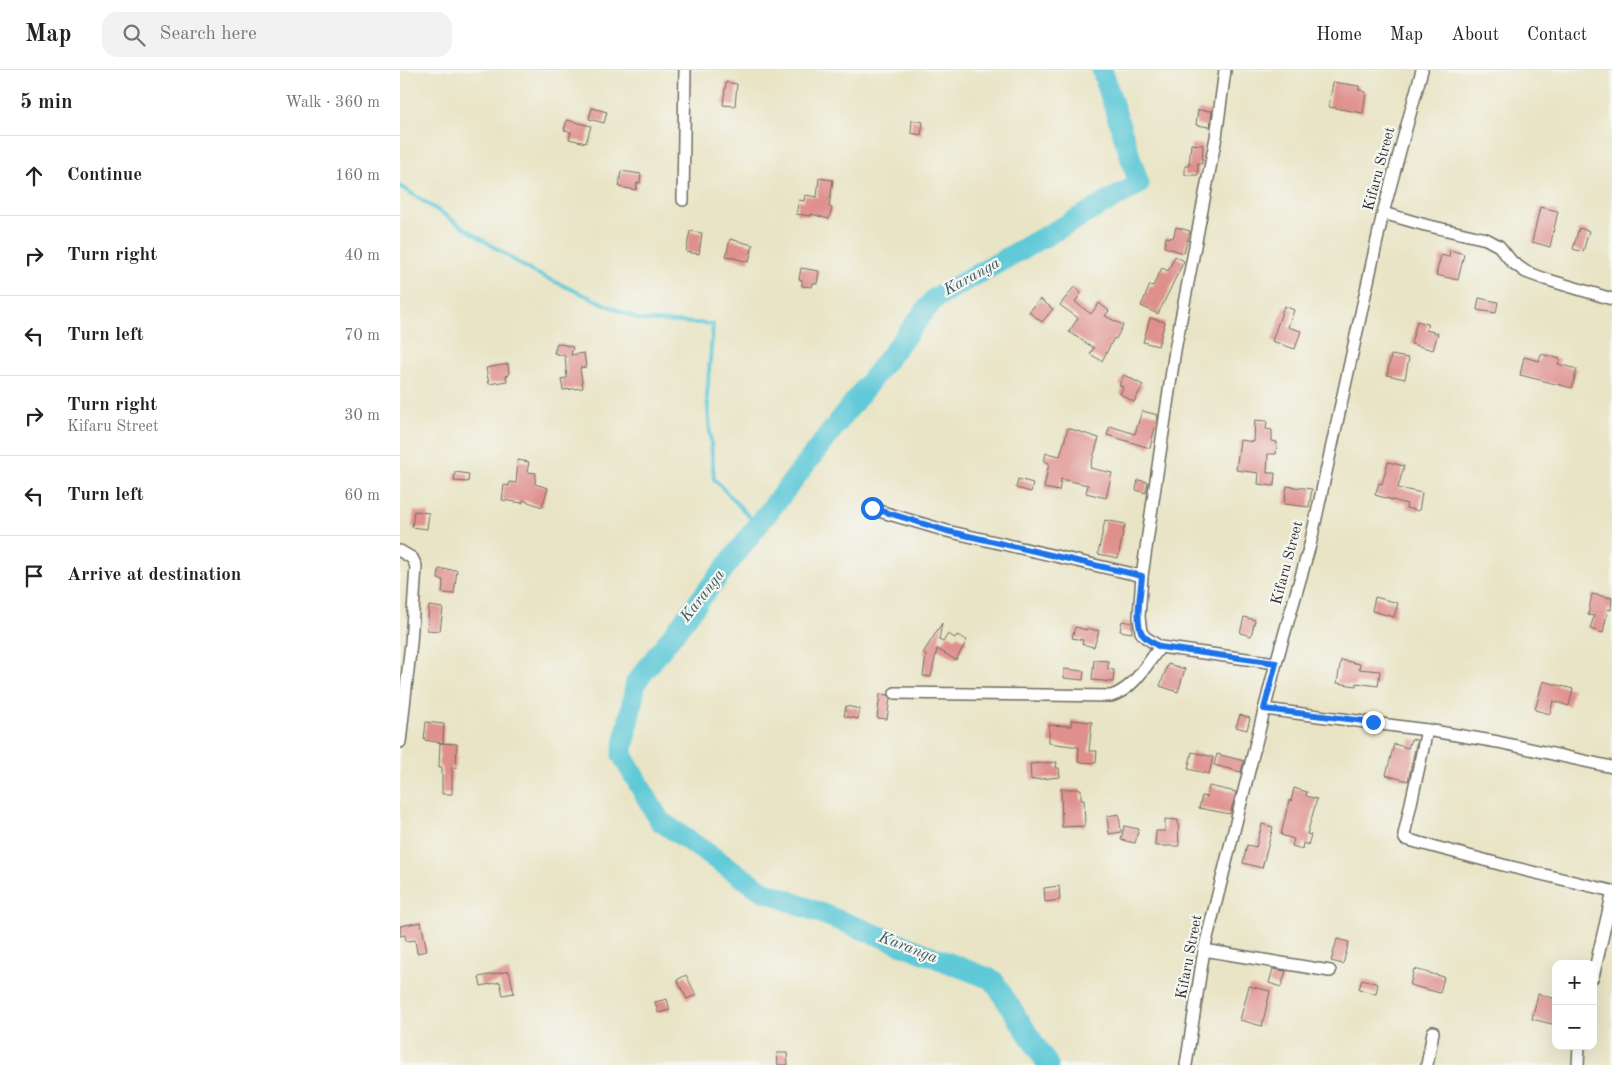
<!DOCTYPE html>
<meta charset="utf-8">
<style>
:root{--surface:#fff;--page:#f2f2f2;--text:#222;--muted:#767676;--line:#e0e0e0}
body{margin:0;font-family:"Old Standard TT",serif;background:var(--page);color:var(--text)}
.controls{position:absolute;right:15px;bottom:15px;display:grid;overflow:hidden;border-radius:10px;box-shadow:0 5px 20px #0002}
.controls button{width:45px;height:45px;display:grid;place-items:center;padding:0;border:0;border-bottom:1px solid var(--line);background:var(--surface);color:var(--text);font:25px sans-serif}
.stop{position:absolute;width:15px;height:15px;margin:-11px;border:4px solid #1a73e8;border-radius:50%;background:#fff}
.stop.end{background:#1a73e8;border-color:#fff;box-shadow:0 1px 5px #0008}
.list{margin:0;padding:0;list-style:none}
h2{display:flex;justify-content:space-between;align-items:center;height:65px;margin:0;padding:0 20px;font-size:21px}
h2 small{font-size:16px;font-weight:400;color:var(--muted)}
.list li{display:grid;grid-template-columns:32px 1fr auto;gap:15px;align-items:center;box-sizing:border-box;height:80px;padding:0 20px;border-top:1px solid var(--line)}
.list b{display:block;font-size:19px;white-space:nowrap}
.list p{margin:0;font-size:16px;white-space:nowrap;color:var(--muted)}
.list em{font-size:16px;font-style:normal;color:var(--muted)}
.icon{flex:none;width:28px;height:28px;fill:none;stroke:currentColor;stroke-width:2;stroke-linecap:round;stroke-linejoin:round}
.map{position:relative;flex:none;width:1212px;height:995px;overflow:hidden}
header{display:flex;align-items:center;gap:30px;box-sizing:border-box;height:70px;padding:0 25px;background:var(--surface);border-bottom:1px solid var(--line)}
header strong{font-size:24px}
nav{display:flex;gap:28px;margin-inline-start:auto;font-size:18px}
.search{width:350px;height:45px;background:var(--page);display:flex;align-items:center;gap:12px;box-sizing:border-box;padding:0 18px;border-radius:15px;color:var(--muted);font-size:19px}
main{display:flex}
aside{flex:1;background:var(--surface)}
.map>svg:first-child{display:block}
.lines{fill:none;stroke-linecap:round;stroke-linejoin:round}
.stream{stroke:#5ec9d7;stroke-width:4}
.river{stroke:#5ec9d7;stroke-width:21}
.building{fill:#df8f8c}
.street-casing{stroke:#6e6c61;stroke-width:14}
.street{stroke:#fff;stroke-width:11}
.route{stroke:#1a73e8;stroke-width:6}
.labels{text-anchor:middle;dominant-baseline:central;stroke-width:4.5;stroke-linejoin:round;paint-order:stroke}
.street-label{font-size:15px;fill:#2b2b2b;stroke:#f6f6f2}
.water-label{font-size:16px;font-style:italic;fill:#3a5a5f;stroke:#f6f6f2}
</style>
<header>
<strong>Map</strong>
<div class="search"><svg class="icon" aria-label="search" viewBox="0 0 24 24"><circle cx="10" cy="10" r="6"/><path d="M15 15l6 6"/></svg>Search here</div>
<nav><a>Home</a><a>Map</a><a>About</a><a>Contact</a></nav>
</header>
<main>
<aside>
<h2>5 min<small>Walk · 360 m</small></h2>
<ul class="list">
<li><svg class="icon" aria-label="ahead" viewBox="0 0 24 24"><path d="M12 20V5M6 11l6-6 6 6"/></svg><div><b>Continue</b></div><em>160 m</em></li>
<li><svg class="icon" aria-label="right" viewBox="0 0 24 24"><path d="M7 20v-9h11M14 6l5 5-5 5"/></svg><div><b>Turn right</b></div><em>40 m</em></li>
<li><svg class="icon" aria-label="left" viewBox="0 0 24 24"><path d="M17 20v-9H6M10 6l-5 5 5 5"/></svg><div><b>Turn left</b></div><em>70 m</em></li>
<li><svg class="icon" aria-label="right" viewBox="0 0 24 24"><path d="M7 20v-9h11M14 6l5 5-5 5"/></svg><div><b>Turn right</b><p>Kifaru Street</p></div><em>30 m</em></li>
<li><svg class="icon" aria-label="left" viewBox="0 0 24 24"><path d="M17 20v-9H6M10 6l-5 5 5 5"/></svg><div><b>Turn left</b></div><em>60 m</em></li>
<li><svg class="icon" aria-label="arrive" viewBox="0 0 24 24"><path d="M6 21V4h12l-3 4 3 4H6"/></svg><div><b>Arrive at destination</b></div></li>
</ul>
</aside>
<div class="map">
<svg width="1212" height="995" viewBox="0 0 1212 995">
<rect width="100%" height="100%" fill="#f6f6f2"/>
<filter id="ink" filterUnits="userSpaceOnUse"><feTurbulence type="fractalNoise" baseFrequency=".02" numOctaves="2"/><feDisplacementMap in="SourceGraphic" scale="10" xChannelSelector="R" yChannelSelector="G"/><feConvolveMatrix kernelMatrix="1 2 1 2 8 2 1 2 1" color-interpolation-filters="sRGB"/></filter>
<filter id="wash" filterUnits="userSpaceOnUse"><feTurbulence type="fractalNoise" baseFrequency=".0096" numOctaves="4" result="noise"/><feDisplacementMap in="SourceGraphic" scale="20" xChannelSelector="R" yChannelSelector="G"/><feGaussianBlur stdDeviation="1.12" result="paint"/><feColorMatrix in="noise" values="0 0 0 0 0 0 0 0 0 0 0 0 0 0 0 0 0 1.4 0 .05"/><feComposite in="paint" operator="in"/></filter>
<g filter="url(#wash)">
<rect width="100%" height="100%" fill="#e9e4c5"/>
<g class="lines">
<polyline class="stream" points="0,116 131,201 240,250 313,254 307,326 314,409 358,456"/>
<polyline class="river" points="648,995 593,910 361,820 260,751 222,685 236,612 535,228 739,114 702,0"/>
</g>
<g id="blocks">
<g class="building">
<polygon points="326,12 337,14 335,36 323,35"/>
<polygon points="933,12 959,16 959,20 966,22 963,43 929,37"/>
<polygon points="192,38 207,42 204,53 189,49"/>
<polygon points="798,40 812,41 810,57 796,55"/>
<polygon points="167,50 191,56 186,73 169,69 171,62 164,60"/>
<polygon points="512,50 523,52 521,65 511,63"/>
<polygon points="791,74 803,75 802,94 798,93 798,105 785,105 785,96 789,96"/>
<polygon points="221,101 241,104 240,113 237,113 236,120 219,117"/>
<polygon points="419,108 433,110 429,137 432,138 429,149 411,144 411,146 396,144 399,130 404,131 405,125 417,127"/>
<polygon points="1140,137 1158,141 1150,177 1132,172"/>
<polygon points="776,157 790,161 784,183 764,177 766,167 773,168"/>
<polygon points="1179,158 1189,161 1183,182 1173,179"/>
<polygon points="290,161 302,163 299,184 286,182"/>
<polygon points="330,169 353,175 349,192 326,186"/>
<polygon points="1050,180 1064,184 1058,210 1036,205 1041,185 1049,187"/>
<polygon points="775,186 784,191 758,244 741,236 750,215 753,216 762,198 768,201"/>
<polygon points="401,198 419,201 417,214 413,213 412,217 402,216 402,210 399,209"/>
<polygon points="674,217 681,223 675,232 691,244 699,233 709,241 705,246 723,255 716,269 714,268 702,291 690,284 694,278 669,262 678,248 660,235"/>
<polygon points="1079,228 1098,232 1096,243 1077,240"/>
<polygon points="640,229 653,239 642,252 629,242"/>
<polygon points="884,236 894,240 888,257 901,261 895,279 872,271"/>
<polygon points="750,248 765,252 758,276 743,272"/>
<polygon points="1017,251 1028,254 1026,260 1038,263 1033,280 1011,274"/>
<polygon points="157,273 173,277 171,285 184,283 186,297 180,298 183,318 163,320 161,309 167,308 165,286 154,283"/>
<polygon points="1141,284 1160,289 1158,294 1177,299 1172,318 1120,305 1124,287 1139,291"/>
<polygon points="991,285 1009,288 1005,309 987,305"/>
<polygon points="108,294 109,305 106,306 107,311 89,314 86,298"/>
<polygon points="724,305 743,315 734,332 720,324 723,317 719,315"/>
<polygon points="742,341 758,345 750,378 707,365 710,356 735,364"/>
<polygon points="855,350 867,351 866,359 872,360 872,371 877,372 876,384 868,384 867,403 875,403 874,416 858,414 859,403 836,400 840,370 854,372"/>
<polygon points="668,358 699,368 690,398 712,403 706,428 686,423 688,415 661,409 659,421 644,418 649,393 644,391 646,383 660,386"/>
<polygon points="118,390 129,392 127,402 136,403 135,414 148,418 142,437 123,430 123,433 102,430 104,415 109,416 109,412 116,413"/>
<polygon points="988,392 1004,396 998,418 1022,423 1019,441 1006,438 1007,434 975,425 979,413 982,414"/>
<polygon points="55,402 69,404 68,412 54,411"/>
<polygon points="618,409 633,413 631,422 616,418"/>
<polygon points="738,410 748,412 746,423 736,420"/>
<polygon points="887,416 912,419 909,437 884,434"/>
<polygon points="14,441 29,443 27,459 12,457"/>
<polygon points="705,450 725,454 718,488 698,484"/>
<polygon points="39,499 57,500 54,524 42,523 43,510 38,509"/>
<polygon points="1192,524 1212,528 1211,540 1208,539 1203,563 1190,559 1194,546 1188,545"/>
<polygon points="975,527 998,533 994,547 972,541"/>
<polygon points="29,536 43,538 40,561 27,560"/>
<polygon points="844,547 855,550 851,566 840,563"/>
<polygon points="722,551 732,553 732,563 720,561"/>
<polygon points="542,553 539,570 543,572 548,564 555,568 557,565 567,570 556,590 537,579 531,607 523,606 526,585 523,583"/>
<polygon points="675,557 687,560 687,558 699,561 694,577 682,574 683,570 672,568"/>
<polygon points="694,590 708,591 708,599 714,600 713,612 692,610"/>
<polygon points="941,590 960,594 959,599 980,601 978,616 956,613 956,616 937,613"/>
<polygon points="768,594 785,599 778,622 760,616"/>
<polygon points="664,599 684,601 683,610 664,608"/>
<polygon points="1143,611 1173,619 1169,636 1153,631 1150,644 1135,640"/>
<polygon points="480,624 488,625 490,628 487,649 477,648"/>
<polygon points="446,636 460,639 458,649 444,646"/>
<polygon points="840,645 850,648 847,660 836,657"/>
<polygon points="671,650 692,652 689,681 697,681 696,693 678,692 679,677 649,673 649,655 671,656"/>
<polygon points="26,652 44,654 43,673 24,670"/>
<polygon points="1011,669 1017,670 1008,711 986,705 994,674 1008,678"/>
<polygon points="40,673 57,674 56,698 52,697 52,724 42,724 42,697 39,697"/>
<polygon points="792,682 813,687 809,704 788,699"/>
<polygon points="817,684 844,691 841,702 814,695"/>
<polygon points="657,692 656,698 659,698 660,707 631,710 630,694"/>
<polygon points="809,716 836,722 830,744 799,738 802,726 807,727"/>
<polygon points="894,718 907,722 906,726 917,729 907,764 911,765 908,775 903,773 902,779 892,776 894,769 881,765 889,730 891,731"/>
<polygon points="661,719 681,719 681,730 684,730 685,756 662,757"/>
<polygon points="719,744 721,762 709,764 707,746"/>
<polygon points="765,749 778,750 779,776 755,776 756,761 765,761"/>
<polygon points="862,754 873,757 862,798 843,793 847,775 856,777"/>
<polygon points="724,756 739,759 735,773 721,770"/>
<polygon points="659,816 660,830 645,832 644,818"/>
<polygon points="21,852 27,881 17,883 15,870 6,871 5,865 0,866 0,856"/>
<polygon points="937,869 949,872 943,894 931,891"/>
<polygon points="873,899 886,901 881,917 869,913"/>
<polygon points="1014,899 1044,907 1040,923 1010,915"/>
<polygon points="109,901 114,923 103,925 100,912 81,916 79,907"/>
<polygon points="286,905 296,925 287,929 277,910"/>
<polygon points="962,909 978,914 976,924 959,919"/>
<polygon points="849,916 870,921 862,956 840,950"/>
<polygon points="1138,924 1156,929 1156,955 1132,949"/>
<polygon points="267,929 270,940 258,943 255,932"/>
<polygon points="377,983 387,983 388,995 378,995"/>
</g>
</g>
</g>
<g filter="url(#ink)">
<use href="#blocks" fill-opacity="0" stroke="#6e6c61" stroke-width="1"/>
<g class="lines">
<defs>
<g id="street">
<polyline points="825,0 816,67 775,280 742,506 739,547 741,562 745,567 760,577 876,593"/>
<polyline points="283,130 285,0"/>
<polyline points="983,143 1025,155 1086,169 1099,176 1112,192 1126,202 1145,209 1212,229"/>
<polyline points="472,439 547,461 742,506"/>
<polyline points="0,481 12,488 16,496 11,573 0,672"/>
<path d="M495 623 711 626C734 619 746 595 760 577"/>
<polyline points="864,639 1027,660 1098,672 1212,697"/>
<polyline points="1027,660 1004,765 1005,769 1103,795 1212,821"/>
<polyline points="804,880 930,901"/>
<polyline points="1193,907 1212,826"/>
<polyline points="786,995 804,880 876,593 910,475 983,143 1022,0"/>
<polyline points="1027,995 1033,962"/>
<polyline points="1178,995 1179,976"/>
</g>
</defs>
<use href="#street" class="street-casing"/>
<use href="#street" class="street"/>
</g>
</g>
<g class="lines" filter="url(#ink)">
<path class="route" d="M472 438 547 461 742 506C741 521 734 554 743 565 747 570 754 573 760 577L876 593 864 639 973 652"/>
</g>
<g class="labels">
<g class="street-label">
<text transform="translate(980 99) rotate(-75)">Kifaru Street</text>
<text transform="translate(888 493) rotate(-75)">Kifaru Street</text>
<text transform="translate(790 887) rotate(-79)">Kifaru Street</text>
</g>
<g class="water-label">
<text transform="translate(572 207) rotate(-29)">Karanga</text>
<text transform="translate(303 526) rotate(-52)">Karanga</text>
<text transform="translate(508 878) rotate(21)">Karanga</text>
</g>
</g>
</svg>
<div class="controls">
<button>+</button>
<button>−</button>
</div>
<div class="stop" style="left:472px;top:438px"></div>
<div class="stop end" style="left:973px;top:652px"></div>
</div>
</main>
